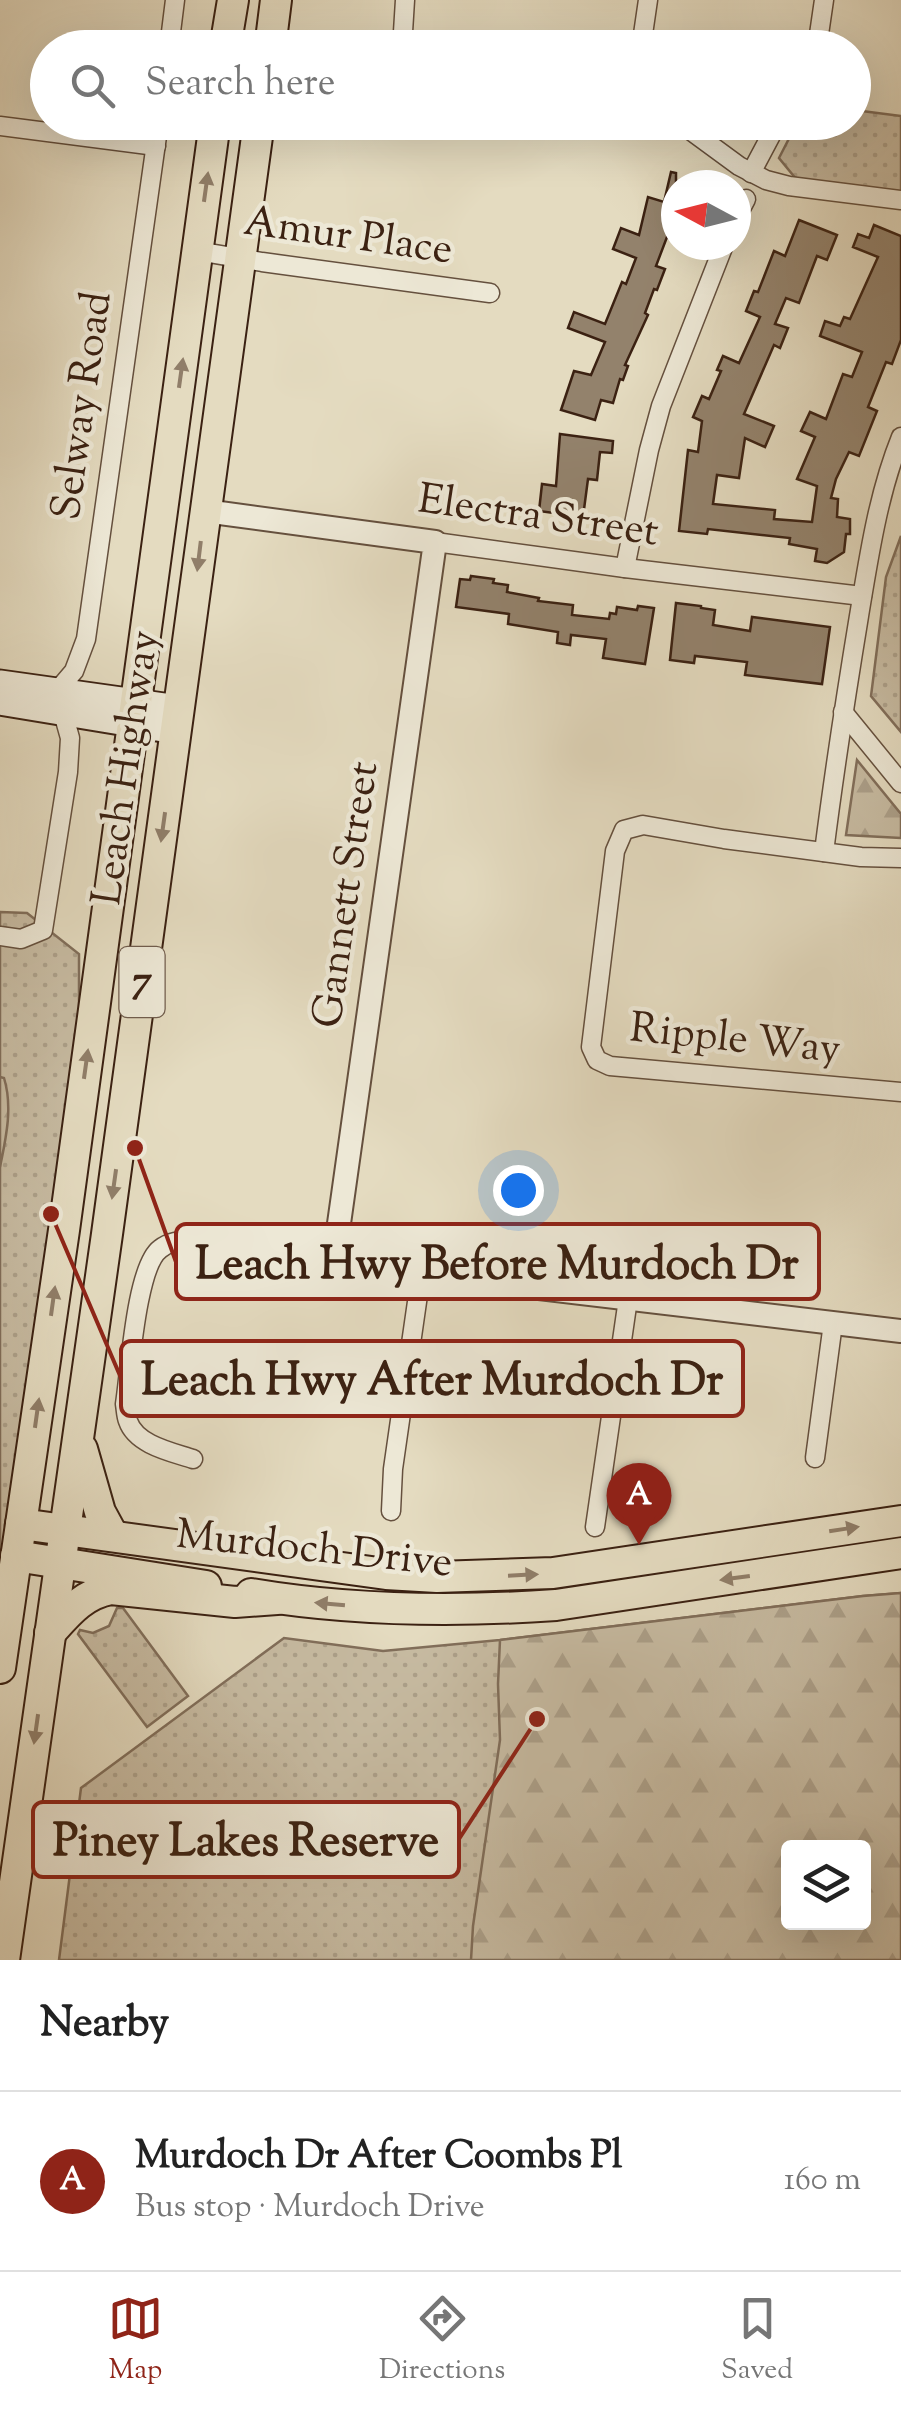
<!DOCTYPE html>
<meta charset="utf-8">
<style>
:root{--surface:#fff;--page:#f2f2f2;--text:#222;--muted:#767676;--line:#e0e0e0;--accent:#8f2418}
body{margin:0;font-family:"Sorts Mill Goudy",serif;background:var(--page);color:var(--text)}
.controls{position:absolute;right:30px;bottom:30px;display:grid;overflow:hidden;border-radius:10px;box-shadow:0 10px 40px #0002}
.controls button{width:90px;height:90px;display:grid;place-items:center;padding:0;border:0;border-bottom:2px solid var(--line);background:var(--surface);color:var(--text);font:50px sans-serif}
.compass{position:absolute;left:661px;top:170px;width:90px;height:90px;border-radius:50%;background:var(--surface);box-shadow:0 10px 40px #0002;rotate:277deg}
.you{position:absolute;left:518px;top:1190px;width:35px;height:35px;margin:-25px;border:8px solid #fff;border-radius:50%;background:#1a73e8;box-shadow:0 0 0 15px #1a73e833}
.badge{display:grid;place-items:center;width:65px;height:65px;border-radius:50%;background:var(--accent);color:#fff;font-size:32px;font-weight:700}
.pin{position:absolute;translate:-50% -82px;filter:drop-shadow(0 2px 5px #0008)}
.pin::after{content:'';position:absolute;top:52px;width:35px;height:30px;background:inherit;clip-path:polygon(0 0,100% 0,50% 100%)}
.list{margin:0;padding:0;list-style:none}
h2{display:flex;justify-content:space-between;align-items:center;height:130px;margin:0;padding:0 40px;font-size:42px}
h2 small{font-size:32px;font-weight:400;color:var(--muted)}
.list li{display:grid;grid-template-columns:65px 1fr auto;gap:30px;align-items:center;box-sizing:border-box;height:180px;padding:0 40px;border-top:2px solid var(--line)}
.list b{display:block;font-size:38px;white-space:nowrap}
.list p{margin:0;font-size:32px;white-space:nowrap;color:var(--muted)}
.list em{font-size:32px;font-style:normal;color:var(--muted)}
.icon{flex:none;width:55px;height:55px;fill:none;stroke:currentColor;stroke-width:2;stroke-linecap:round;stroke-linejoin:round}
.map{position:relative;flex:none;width:901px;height:1960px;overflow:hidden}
.search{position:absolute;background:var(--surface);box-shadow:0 10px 40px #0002;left:30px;right:30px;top:30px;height:110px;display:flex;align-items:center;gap:25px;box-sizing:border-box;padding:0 35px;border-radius:55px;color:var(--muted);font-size:38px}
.sheet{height:310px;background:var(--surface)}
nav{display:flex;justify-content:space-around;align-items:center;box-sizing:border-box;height:140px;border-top:2px solid var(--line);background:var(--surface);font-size:28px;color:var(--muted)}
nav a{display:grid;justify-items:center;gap:5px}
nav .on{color:var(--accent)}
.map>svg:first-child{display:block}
.grass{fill:url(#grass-dots);stroke:#816e5a;stroke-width:2.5;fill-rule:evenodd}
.forest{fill:url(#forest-firs);stroke:#816e5a;stroke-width:2.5;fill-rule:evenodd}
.building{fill:#93826c;stroke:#3b2112;stroke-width:2.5}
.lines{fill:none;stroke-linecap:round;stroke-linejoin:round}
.minor-casing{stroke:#65503e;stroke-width:21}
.tertiary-casing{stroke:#65503e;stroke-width:26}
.secondary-casing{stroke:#3b2112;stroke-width:29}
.primary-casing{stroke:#3b2112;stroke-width:34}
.trunk-casing{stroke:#3b2112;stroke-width:34}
.minor{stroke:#ede8d6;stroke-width:18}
.tertiary{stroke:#ede8d6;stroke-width:22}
.secondary{stroke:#ede8d6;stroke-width:25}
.primary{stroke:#e4dbc0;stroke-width:30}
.trunk{stroke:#e4dbc0;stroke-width:30}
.oneway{fill:#907e69}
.labels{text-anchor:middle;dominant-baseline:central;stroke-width:9;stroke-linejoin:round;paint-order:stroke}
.shield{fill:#ede8d6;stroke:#705d4d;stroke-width:2.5}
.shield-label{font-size:40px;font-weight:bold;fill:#3b2112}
.street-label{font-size:42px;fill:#3b2112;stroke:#ede8d6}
.leader{fill:none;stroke:#8f2418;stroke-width:4}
.callout-dot{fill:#8f2418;stroke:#ede8d6;stroke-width:4}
.callout{fill:#ede8d6;stroke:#8f2418;stroke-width:4}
.callout-label{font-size:45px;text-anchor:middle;font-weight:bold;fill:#3b2112}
</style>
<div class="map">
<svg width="901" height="1960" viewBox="0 0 901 1960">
<defs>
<pattern id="grass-dots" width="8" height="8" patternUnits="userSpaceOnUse" patternTransform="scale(2.5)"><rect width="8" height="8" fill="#c7bba2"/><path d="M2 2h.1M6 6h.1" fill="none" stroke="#aca08a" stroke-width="1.8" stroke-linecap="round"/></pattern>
<pattern id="forest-firs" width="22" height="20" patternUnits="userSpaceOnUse" patternTransform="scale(2.5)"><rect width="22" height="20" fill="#c7bba2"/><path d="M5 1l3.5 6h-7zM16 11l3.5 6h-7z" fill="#aca08a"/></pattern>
</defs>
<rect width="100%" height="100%" fill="#e4dbc0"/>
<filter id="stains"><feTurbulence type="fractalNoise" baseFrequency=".002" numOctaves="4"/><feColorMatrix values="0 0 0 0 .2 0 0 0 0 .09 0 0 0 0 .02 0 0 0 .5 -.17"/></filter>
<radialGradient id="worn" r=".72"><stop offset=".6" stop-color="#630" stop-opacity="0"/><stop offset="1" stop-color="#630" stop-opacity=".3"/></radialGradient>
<g class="grass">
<polygon points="854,110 901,116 901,194 797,180 779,158 797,123 854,122"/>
<polygon points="901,536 901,732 871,696 886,577"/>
<polygon points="0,912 27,913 79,954 79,1026 0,1578"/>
<path d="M901 1593V1960H59L81 1788 284 1638 383 1651 500 1640 863 1596ZM788 1848H864V1922H788Z"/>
<polygon points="117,1608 123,1608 188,1696 147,1727 78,1634 80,1630 93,1633 109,1626"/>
</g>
<g class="forest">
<polygon points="857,760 901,814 901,838 846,835"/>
<path d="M0 1077 4 1078C13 1107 6 1138 0 1167Z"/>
<path d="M901 1593V1960H471L473 1926 500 1740 498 1684 500 1640 863 1596ZM788 1848H864V1922H788Z"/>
</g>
<g class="building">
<polygon points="671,172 676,173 676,241 667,237 656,266 665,269 657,290 654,289 645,313 648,315 625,365 628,366 623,380 620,379 613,403 601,400 595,420 561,410 574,371 591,375 605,342 568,328 574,312 605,324 622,282 626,284 636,258 613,249 621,228 639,235 648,197 664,202"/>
<polygon points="799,220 837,235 827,260 817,256 799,303 786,298 775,324 788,328 780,348 774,345 744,414 774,426 765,447 745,438 739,478 717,475 713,504 775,510 774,519 812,522 817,486 797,479 815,437 801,431 810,412 826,419 843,374 852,377 862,352 820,336 825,321 840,326 844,317 850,319 878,257 853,247 858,234 869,238 874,225 901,236 901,340 892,364 886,362 868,407 877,411 859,456 849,452 836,479 831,498 838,499 837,517 850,519 850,534 846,534 844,552 827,563 815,561 817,549 789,544 790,538 708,529 707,534 679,531 688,450 698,452 702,421 693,417 702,396 709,399 721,371 717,370 723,356 739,363 760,317 746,311 754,291 758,292 774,251 785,256"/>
<polygon points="560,434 613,441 612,453 600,452 597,480 588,479 583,517 539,511 542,484 556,486"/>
<polygon points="471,576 494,579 493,583 508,585 507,592 539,598 538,601 573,605 572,615 609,619 610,613 616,614 617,607 637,610 638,606 654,608 645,664 603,658 606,639 571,635 570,645 557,643 558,632 508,624 509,614 456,607 460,579 470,580"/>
<polygon points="676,603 701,606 701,608 715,610 713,625 750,631 752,617 830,627 822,684 745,675 747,662 695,656 694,663 670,660"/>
</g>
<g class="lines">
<defs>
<g id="minor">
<polyline points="169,48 175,0"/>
<polyline points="402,48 405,0"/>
<polyline points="641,48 648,0"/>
<polyline points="817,48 824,0"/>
<polyline points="679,122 739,166 766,180 789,186 901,200"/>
<polyline points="0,126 156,146"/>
<polyline points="751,173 778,122"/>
<polyline points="736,218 746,199"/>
<polyline points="197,251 262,262 490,293"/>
<polyline points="435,542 625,568 862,596"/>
<polyline points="625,568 649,450 661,406 724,245"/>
<polyline points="57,691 74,671 86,639 159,122"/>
<polyline points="843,712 901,783"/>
<path d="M824 852C834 773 846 695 859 616 869 556 878 494 901 437"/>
<polyline points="901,858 861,857 724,839 643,825 624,830 615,851 591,1047 597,1060 610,1066 901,1092"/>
<polyline points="0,936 21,939 43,930 68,772 70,738 63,713"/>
<polyline points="815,1458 833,1323"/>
<path d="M193 1459C172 1452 136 1445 128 1421 126 1416 126 1410 125 1404 130 1372 136 1267 160 1249 171 1240 184 1241 198 1240L334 1259"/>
<polyline points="391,1511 393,1469 421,1274"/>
<polyline points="595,1527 628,1299"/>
</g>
<polyline id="tertiary" points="205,511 435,542 334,1259 421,1274 901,1331"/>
<g id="secondary">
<polyline points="0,683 178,708"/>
<polyline points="0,702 175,731"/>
</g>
<g id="primary">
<polyline points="21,1524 386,1574 437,1577 553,1573 901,1521"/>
<polyline points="16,1556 206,1586"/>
<path d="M251 1594C352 1611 454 1612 556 1605L901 1553"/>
</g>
<g id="trunk">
<polyline points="225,48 233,0"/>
<polyline points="270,48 276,0"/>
<polyline points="82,1449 100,1512 113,1536"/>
<path d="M50 1633C68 1613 83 1594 111 1589L235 1602 277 1599"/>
<polyline points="0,1668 64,1230 215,122"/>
<polyline points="4,1960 107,1234 259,122"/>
</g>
</defs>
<use href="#minor" class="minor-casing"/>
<use href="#tertiary" class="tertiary-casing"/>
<use href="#secondary" class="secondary-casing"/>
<use href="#primary" class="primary-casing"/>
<use href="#trunk" class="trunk-casing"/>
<use href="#minor" class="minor"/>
<use href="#tertiary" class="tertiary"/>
<use href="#secondary" class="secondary"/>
<use href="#primary" class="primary"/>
<use href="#trunk" class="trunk"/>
</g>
<defs><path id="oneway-solid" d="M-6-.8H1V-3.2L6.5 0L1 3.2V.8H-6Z" transform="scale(2.5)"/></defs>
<g class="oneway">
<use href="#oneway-solid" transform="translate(206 187) rotate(-82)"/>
<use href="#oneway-solid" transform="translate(181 373) rotate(-82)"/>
<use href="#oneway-solid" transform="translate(199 556) rotate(97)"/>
<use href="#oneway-solid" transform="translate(163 827) rotate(98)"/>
<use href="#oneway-solid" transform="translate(86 1064) rotate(-82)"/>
<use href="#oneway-solid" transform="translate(114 1184) rotate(98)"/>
<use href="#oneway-solid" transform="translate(53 1301) rotate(-82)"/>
<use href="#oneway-solid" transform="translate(37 1413) rotate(-82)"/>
<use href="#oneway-solid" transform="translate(844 1529) rotate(-9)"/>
<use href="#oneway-solid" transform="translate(523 1575) rotate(-3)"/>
<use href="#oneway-solid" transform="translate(735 1578) rotate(172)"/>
<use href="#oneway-solid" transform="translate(330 1604) rotate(-175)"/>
<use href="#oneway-solid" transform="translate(36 1729) rotate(98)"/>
</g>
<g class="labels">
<rect class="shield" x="119.5" y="947" width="45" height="70" rx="8"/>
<g class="shield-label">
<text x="142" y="982">7</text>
</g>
<g class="street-label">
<text transform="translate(348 238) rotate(8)">Amur Place</text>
<text transform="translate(84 406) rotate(-82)">Selway Road</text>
<text transform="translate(538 518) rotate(8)">Electra Street</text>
<text transform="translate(128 768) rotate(-82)">Leach Highway</text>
<text transform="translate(348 895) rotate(-82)">Gannett Street</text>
<text transform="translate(735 1041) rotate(6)">Ripple Way</text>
<text transform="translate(314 1551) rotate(6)">Murdoch Drive</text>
</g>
</g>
<path class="leader" d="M135 1148L176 1262M51 1214L121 1378M537 1719L459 1839"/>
<g class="callout-dot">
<circle cx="135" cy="1148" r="10"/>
<circle cx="51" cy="1214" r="10"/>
<circle cx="537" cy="1719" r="10"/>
</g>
<g class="callout">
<rect x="176" y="1224" width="643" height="75" rx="10"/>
<rect x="121" y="1341" width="622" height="75" rx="10"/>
<rect x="33" y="1802" width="426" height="75" rx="10"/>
</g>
<g class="callout-label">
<text x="497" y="1278">Leach Hwy Before Murdoch Dr</text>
<text x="432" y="1394">Leach Hwy After Murdoch Dr</text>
<text x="246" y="1855">Piney Lakes Reserve</text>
</g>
<rect width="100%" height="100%" filter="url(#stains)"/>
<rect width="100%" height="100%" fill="url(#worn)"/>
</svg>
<div class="controls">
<button><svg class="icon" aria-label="layers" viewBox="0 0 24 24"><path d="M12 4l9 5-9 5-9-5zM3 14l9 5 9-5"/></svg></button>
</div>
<svg class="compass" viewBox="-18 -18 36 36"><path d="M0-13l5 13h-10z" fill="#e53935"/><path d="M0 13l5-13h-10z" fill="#767676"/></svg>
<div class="you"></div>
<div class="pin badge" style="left:639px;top:1545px">A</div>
<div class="search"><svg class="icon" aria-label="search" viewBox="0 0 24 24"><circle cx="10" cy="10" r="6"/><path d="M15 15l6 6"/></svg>Search here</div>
</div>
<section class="sheet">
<h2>Nearby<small></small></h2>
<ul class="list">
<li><span class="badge">A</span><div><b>Murdoch Dr After Coombs Pl</b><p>Bus stop · Murdoch Drive</p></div><em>160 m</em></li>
</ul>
</section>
<nav>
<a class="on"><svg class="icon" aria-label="map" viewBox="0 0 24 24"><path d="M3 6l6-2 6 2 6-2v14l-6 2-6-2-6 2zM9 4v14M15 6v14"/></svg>Map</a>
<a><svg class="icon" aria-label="directions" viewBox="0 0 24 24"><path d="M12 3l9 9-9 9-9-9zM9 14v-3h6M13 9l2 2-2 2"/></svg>Directions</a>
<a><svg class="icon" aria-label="saved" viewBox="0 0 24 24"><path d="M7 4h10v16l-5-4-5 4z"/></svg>Saved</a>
</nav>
